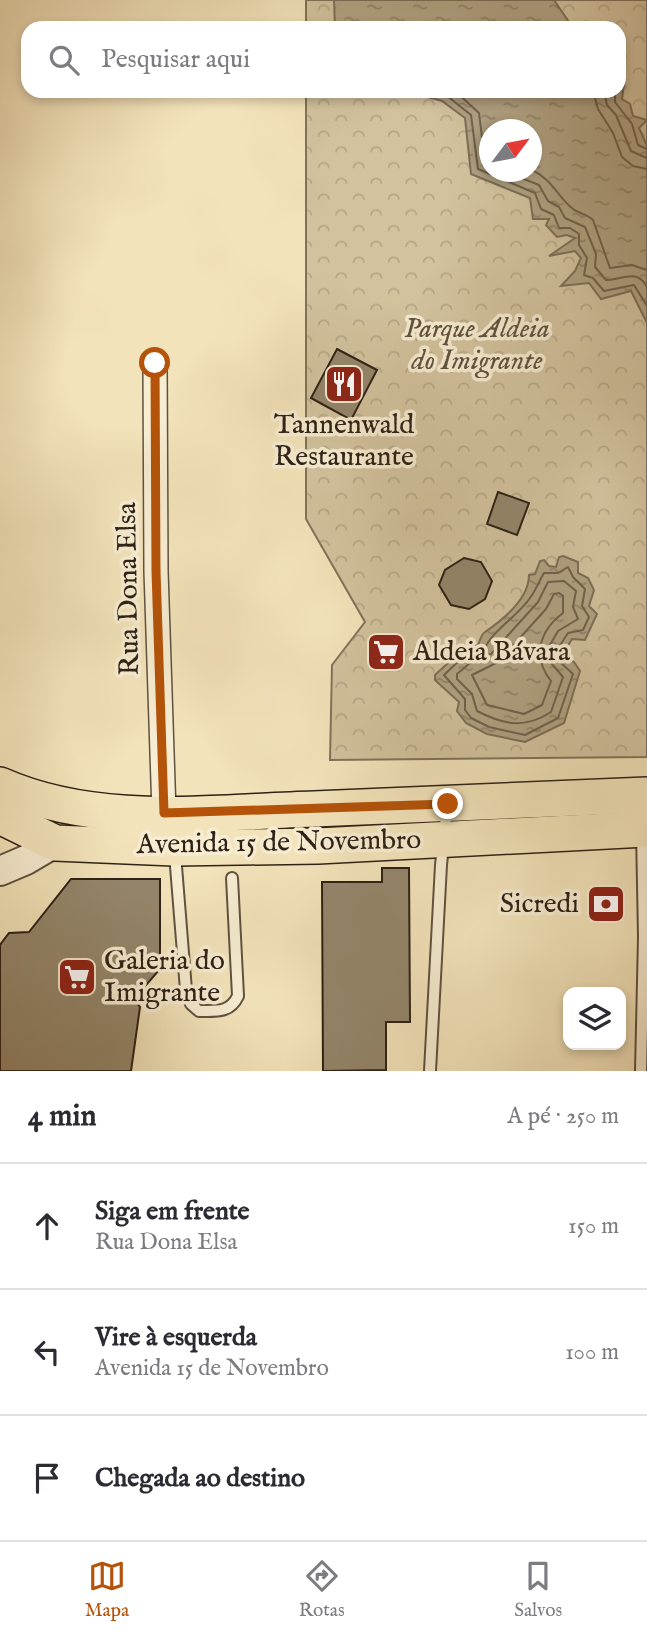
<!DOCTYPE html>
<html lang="pt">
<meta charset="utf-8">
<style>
:root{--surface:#fff;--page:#f2f2f3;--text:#2b2b33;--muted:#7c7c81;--line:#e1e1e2;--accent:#b45309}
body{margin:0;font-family:"IM FELL English",serif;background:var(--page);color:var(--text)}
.controls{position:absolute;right:21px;bottom:21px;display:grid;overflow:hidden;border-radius:14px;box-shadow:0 4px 10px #0003}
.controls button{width:63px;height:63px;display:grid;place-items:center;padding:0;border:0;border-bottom:2px solid var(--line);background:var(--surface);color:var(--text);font:35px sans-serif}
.compass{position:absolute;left:479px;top:119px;width:63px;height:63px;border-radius:50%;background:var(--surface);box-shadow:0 4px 10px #0003;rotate:58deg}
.stop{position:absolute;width:21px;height:21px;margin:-16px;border:5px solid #b45309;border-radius:50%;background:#fff}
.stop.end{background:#b45309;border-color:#fff;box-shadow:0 2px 7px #0008}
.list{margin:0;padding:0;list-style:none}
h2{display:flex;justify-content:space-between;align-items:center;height:91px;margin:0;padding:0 28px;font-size:30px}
h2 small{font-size:23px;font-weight:400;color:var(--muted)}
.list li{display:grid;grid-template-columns:46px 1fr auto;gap:21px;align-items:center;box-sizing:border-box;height:126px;padding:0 28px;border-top:2px solid var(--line)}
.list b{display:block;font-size:26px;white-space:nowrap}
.list p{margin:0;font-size:23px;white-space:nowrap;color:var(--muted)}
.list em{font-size:23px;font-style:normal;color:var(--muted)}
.icon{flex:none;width:38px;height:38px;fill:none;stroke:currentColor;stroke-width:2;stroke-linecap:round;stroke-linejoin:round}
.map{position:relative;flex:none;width:647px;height:1071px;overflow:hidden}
.search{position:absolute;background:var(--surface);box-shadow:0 4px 10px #0003;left:21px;right:21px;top:21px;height:77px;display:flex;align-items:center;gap:18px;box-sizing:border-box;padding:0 24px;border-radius:21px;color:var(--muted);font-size:26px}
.sheet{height:469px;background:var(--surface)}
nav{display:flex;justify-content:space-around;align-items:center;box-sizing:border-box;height:98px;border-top:2px solid var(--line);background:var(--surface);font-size:19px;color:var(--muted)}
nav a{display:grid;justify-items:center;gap:4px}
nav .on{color:var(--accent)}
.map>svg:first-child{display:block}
.park{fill:url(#park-crowns);stroke:#80725a;stroke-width:2;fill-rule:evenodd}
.water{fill:url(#water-ripples);stroke:#7c6e57;stroke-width:2;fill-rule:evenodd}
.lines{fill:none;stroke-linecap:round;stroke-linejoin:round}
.shore{stroke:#6f614c;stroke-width:2}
.building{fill:#94866b;stroke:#2e2116;stroke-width:2}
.service-casing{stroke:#5f523f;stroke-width:14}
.minor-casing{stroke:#5f523f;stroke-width:26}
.tertiary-casing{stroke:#5f523f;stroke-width:32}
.primary-casing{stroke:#2e2116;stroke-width:38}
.service{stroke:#f7edd2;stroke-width:10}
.minor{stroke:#f7edd2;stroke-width:23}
.tertiary{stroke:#f7edd2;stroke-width:28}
.primary{stroke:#f3e3ba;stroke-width:35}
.route{stroke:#b45309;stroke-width:9}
.labels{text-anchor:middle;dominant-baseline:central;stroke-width:7;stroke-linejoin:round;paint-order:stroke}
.park-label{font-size:28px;font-style:italic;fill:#5f513f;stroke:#f7edd2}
.poi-label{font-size:28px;fill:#2e2116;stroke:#f7edd2;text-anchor:start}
.street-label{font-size:28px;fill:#2e2116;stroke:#f7edd2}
</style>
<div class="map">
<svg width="647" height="1071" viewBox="0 0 647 1071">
<defs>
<pattern id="park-crowns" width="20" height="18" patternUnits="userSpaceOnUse" patternTransform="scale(1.75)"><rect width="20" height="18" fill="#d2c29e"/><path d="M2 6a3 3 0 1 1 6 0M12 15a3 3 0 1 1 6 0" fill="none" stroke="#b5a687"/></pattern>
<pattern id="water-ripples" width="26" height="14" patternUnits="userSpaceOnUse" patternTransform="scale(1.75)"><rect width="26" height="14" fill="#b0a182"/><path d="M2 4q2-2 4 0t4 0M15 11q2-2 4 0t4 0" fill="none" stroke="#908369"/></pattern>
</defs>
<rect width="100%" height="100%" fill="#f3e3ba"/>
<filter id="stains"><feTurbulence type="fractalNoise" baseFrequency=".00286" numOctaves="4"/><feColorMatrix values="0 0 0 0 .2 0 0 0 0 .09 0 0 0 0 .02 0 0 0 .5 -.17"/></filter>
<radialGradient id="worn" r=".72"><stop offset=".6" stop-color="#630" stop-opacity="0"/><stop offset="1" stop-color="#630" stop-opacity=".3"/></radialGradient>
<path class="park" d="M306 0H647V757L330 760 332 665 365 622 306 519V91H619V28H306ZM490 130H532V172H490Z"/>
<g class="water">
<polygon points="334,0 554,0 573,28 335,28"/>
<path d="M624 85 622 99 630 104 633 116 647 120 639 128 647 146V323L631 291 601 299 589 283 561 286 575 271 581 258 575 251 549 256 575 238 567 235 557 237 546 225 549 219H533L530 198 471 174 465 118 442 101 407 91H619V87ZM490 130H532V172H490Z"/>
<path d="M563 556 578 562V573L588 578 594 590 589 606 597 614 585 640 572 639 566 649 565 658 574 662 580 671 564 723 525 742 487 734 466 723 457 711 459 702 435 680V675L470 643 477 646C481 641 480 635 485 632 504 619 529 599 529 575L535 574 540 561 544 560 549 566 556 567 559 557Z"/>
</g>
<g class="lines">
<g class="shore">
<polyline points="432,91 446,95 471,115 478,169 535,193 541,209 554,215 559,228 570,228 579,234 579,245 587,258 584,275 593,278 604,291 634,285 647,306"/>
<polyline points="455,91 479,113 485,162 490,165"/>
<polyline points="593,91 598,109 613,133 622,157 633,166 647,169"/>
<polyline points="604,91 607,105 616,115 631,151 647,158"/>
<polyline points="615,91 615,102 632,124 638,145 647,149"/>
<path d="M532 170C552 179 557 196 573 209 578 213 587 214 593 220L610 268 632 265 647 270"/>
<path d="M506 172 539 185 548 201 559 207 565 218 585 227 596 254 595 267 606 280C622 280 637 268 647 287"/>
<path d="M568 567 573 577 585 589 582 606 589 617 583 630 568 633 559 647V661L573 674 558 718 525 735 489 727 471 718 465 710V699L444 675 465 655 485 648C493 630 518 616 530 598 536 590 539 581 544 573H558Z"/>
<path d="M564 581 576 591 573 607 578 619 558 631 550 645 551 663 563 677 551 712C525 729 504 725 477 711L472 694 457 679V674L470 663 491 654 538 602 548 582Z"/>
<path d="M559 593 563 596V613C539 631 532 657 551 681L542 705 524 714 487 705 472 675 498 662 546 609 554 594Z"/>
</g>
</g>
<g class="building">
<polygon points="337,349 377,370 351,420 311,398"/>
<polygon points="498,492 529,503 517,535 487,524"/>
<polygon points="464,558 481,562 492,581 485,599 469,609 451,605 439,585 445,570"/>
<polygon points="382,868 409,868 410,1022 386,1022 386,1070 323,1071 322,882 382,882"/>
<polygon points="71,879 160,879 160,969 134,999 140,1007 131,1071 0,1071 0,945 9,933 29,932"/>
</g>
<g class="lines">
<defs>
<g id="service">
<path d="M175 854 186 990 191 1004 199 1011C217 1011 230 1013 238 996L232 878"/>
<polyline points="430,1071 441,865 447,807"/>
<polyline points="641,1071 644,937 642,832"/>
</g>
<polyline id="minor" points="155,363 156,571 164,813"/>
<polyline id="tertiary" points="0,871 26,860 55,843"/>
<g id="primary">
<path d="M0 785C97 828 210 812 314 809 425 805 536 799 647 795"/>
<polyline points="0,816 55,843 174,848 318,846 647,829"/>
</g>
</defs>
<use href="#service" class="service-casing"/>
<use href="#minor" class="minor-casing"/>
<use href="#tertiary" class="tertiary-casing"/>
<use href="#primary" class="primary-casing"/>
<use href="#service" class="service"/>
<use href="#minor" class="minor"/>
<use href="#tertiary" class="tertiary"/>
<use href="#primary" class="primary"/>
</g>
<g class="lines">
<polyline class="route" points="155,363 156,571 164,813 448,804"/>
</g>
<defs>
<symbol id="restaurant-square" viewBox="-11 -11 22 22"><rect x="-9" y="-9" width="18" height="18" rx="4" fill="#8f2418" stroke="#f7edd2"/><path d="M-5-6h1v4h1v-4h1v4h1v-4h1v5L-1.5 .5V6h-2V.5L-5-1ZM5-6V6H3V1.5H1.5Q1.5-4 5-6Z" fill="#fff"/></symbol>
<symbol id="supermarket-square" viewBox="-11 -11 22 22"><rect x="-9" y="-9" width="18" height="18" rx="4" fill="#8f2418" stroke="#f7edd2"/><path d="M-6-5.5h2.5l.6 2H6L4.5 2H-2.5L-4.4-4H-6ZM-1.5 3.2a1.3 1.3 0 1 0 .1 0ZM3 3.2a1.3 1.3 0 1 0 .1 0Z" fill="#fff"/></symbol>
<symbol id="bank-square" viewBox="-11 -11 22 22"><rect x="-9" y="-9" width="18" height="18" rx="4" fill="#8f2418" stroke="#f7edd2"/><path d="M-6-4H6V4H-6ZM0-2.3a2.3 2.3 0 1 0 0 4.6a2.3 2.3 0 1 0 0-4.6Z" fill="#fff"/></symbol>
</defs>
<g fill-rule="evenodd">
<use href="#restaurant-square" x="322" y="362" width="44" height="44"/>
<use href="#supermarket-square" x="364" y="630" width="44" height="44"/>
<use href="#bank-square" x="584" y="882" width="44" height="44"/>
<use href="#supermarket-square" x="55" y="955" width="44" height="44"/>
</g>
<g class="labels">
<g class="park-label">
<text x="477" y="329">Parque Aldeia<tspan x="477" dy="32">do Imigrante</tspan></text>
</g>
<g class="poi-label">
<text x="344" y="425" text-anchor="middle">Tannenwald<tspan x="344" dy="32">Restaurante</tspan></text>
<text x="413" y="652">Aldeia Bávara</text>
<text x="579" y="904" text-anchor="end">Sicredi</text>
<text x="104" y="961">Galeria do<tspan x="104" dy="32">Imigrante</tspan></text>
</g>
<g class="street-label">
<text transform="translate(129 589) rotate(-91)">Rua Dona Elsa</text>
<text transform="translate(279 843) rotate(-1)">Avenida 15 de Novembro</text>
</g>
</g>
<rect width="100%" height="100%" filter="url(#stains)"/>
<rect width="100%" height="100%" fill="url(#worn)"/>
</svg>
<div class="controls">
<button><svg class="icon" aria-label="layers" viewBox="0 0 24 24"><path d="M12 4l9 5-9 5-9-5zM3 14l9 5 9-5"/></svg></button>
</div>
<svg class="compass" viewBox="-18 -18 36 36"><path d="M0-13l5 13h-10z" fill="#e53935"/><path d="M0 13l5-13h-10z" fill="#7c7c81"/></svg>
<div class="stop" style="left:155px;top:363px"></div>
<div class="stop end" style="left:448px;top:804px"></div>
<div class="search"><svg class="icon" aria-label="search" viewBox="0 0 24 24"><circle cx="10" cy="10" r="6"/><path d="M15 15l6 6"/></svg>Pesquisar aqui</div>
</div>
<section class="sheet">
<h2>4 min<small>A pé · 250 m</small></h2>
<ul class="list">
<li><svg class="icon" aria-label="ahead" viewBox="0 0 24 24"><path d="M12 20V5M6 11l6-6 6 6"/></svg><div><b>Siga em frente</b><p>Rua Dona Elsa</p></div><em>150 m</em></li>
<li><svg class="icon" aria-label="left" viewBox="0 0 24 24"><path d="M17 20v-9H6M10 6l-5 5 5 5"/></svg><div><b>Vire à esquerda</b><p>Avenida 15 de Novembro</p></div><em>100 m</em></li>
<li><svg class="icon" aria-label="arrive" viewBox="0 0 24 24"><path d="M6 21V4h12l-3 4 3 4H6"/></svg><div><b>Chegada ao destino</b></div></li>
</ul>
</section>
<nav>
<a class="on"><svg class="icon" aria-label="map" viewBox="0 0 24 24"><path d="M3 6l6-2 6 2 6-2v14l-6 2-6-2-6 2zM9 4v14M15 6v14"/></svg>Mapa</a>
<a><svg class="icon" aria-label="directions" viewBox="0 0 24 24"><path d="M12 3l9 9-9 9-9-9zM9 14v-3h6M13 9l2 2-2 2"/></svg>Rotas</a>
<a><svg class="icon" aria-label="saved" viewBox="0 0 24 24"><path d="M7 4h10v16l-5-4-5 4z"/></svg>Salvos</a>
</nav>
